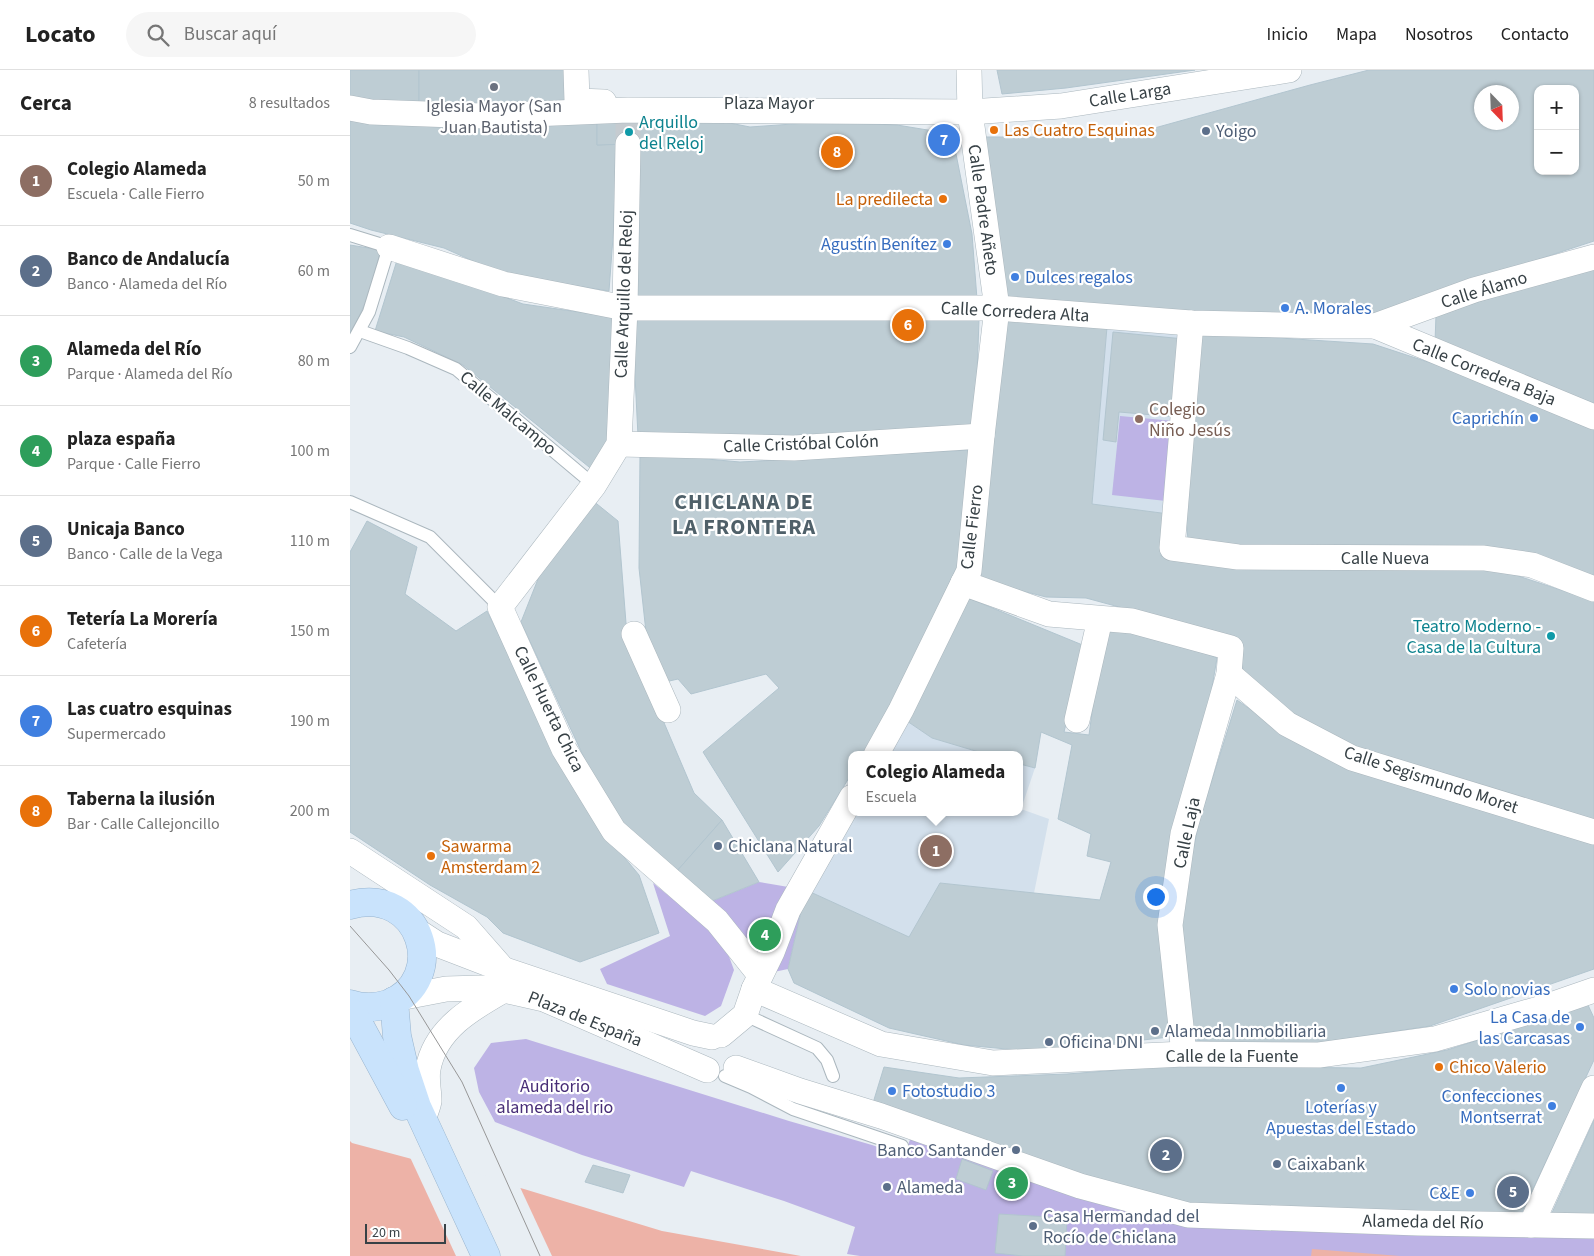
<!DOCTYPE html>
<html lang="es">
<meta charset="utf-8">
<style>
:root{--surface:#fff;--page:#f6f6f6;--text:#222;--muted:#767676;--line:#e0e0e0;--accent:#db2777}
body{margin:0;font-family:"Source Sans 3",sans-serif;background:var(--page);color:var(--text)}
.controls{position:absolute;right:15px;top:15px;display:grid;overflow:hidden;border-radius:10px;box-shadow:0 1px 4px #0004}
.controls button{width:45px;height:45px;display:grid;place-items:center;padding:0;border:0;border-bottom:1px solid var(--line);background:var(--surface);color:var(--text);font:25px sans-serif}
.compass{position:absolute;left:1124px;top:15px;width:45px;height:45px;border-radius:50%;background:var(--surface);box-shadow:0 1px 4px #0004;rotate:157deg}
.scale{position:absolute;left:15px;bottom:12px;width:81px;box-sizing:border-box;padding-left:5px;border:2px solid #374146;border-top:0;font-size:14px;line-height:18px;white-space:nowrap;color:#374146;-webkit-text-stroke:4px #fff;paint-order:stroke}
.you{position:absolute;left:805px;top:826px;width:18px;height:18px;margin:-12px;border:4px solid #fff;border-radius:50%;background:#1a73e8;box-shadow:0 0 0 8px #1a73e833}
.badge{display:grid;place-items:center;width:32px;height:32px;border-radius:50%;background:var(--accent);color:#fff;font-size:16px;font-weight:700}
.pin{position:absolute;translate:-50% -50%;border:2px solid #fff;box-shadow:0 1px 5px #0006}
.popup{position:absolute;left:498px;top:681px;width:175px;height:65px;box-sizing:border-box;display:grid;place-content:center;border-radius:10px;background:var(--surface);filter:drop-shadow(0 1px 4px #0005);font-size:16px;white-space:nowrap;color:var(--muted)}
.popup b{font-size:19px;color:var(--text)}
.popup::after{content:'';position:absolute;left:50%;top:100%;margin-left:-10px;border:10px solid transparent;border-top-color:var(--surface)}
.list{margin:0;padding:0;list-style:none}
h2{display:flex;justify-content:space-between;align-items:center;height:65px;margin:0;padding:0 20px;font-size:21px}
h2 small{font-size:16px;font-weight:400;color:var(--muted)}
.list li{display:grid;grid-template-columns:32px 1fr auto;gap:15px;align-items:center;box-sizing:border-box;height:90px;padding:0 20px;border-top:1px solid var(--line)}
.list b{display:block;font-size:19px;white-space:nowrap}
.list p{margin:0;font-size:16px;white-space:nowrap;color:var(--muted)}
.list em{font-size:16px;font-style:normal;color:var(--muted)}
.icon{flex:none;width:28px;height:28px;fill:none;stroke:currentColor;stroke-width:2;stroke-linecap:round;stroke-linejoin:round}
.map{position:relative;flex:none;width:1244px;height:1186px;overflow:hidden}
header{display:flex;align-items:center;gap:30px;box-sizing:border-box;height:70px;padding:0 25px;background:var(--surface);border-bottom:1px solid var(--line)}
header strong{font-size:24px}
nav{display:flex;gap:28px;margin-inline-start:auto;font-size:18px}
.search{width:350px;height:45px;background:var(--page);display:flex;align-items:center;gap:12px;box-sizing:border-box;padding:0 18px;border-radius:28px;color:var(--muted);font-size:19px}
main{display:flex}
aside{flex:1;background:var(--surface)}
.map>svg:first-child{display:block}
.education{fill:#d3e0ec}
.green{fill:#bdb3e5}
.water{fill:#edb2a7}
.pier{fill:#e8eef3}
.building{fill:#becdd4;stroke:#b2c5cf;fill-rule:evenodd}
.lines{fill:none;stroke-linecap:round;stroke-linejoin:round}
.street-tunnel{stroke:#c5cbd0;stroke-width:25;stroke-dasharray:25 12;stroke-linecap:butt}
.lane-casing{stroke:#abb7be;stroke-width:14}
.street-casing{stroke:#abb7be;stroke-width:26}
.secondary-casing{stroke:#98b4ce;stroke-width:29}
.lane{stroke:#fff;stroke-width:12}
.street{stroke:#fff;stroke-width:25}
.secondary{stroke:#c9e3fc;stroke-width:28}
.tram{stroke:#979797;stroke-width:1}
.worship-dot{fill:#6b7280;stroke:#fff;stroke-width:2}
.food-dot{fill:#e8710a;stroke:#fff;stroke-width:2}
.service-dot{fill:#5c6f8a;stroke:#fff;stroke-width:2}
.culture-dot{fill:#0f9aa8;stroke:#fff;stroke-width:2}
.shop-dot{fill:#3f7fe0;stroke:#fff;stroke-width:2}
.education-dot{fill:#8d6e63;stroke:#fff;stroke-width:2}
.labels{text-anchor:middle;dominant-baseline:central;stroke-width:4.5;stroke-linejoin:round;paint-order:stroke}
.street-label{font-size:18px;fill:#374146;stroke:#fff}
.worship-label{font-size:18px;fill:#5b616d;stroke:#fff}
.culture-label{font-size:18px;fill:#0d838f;stroke:#fff;text-anchor:start}
.food-label{font-size:18px;fill:#c56008;stroke:#fff;text-anchor:start}
.service-label{font-size:18px;fill:#4e5e75;stroke:#fff;text-anchor:start}
.shop-label{font-size:18px;fill:#366cbe;stroke:#fff;text-anchor:end}
.education-label{font-size:18px;fill:#785e54;stroke:#fff;text-anchor:start}
.park-label{font-size:18px;fill:#472d76;stroke:#fff}
.district-label{font-size:22px;font-weight:bold;letter-spacing:1px;fill:#4f6069;stroke:#fff}
</style>
<header>
<strong>Locato</strong>
<div class="search"><svg class="icon" aria-label="search" viewBox="0 0 24 24"><circle cx="10" cy="10" r="6"/><path d="M15 15l6 6"/></svg>Buscar aquí</div>
<nav><a>Inicio</a><a>Mapa</a><a>Nosotros</a><a>Contacto</a></nav>
</header>
<main>
<aside>
<h2>Cerca<small>8 resultados</small></h2>
<ul class="list">
<li><span class="badge" style="background:#8d6e63">1</span><div><b>Colegio Alameda</b><p>Escuela · Calle Fierro</p></div><em>50 m</em></li>
<li><span class="badge" style="background:#5c6f8a">2</span><div><b>Banco de Andalucía</b><p>Banco · Alameda del Río</p></div><em>60 m</em></li>
<li><span class="badge" style="background:#2e9e5b">3</span><div><b>Alameda del Río</b><p>Parque · Alameda del Río</p></div><em>80 m</em></li>
<li><span class="badge" style="background:#2e9e5b">4</span><div><b>plaza españa</b><p>Parque · Calle Fierro</p></div><em>100 m</em></li>
<li><span class="badge" style="background:#5c6f8a">5</span><div><b>Unicaja Banco</b><p>Banco · Calle de la Vega</p></div><em>110 m</em></li>
<li><span class="badge" style="background:#e8710a">6</span><div><b>Tetería La Morería</b><p>Cafetería</p></div><em>150 m</em></li>
<li><span class="badge" style="background:#3f7fe0">7</span><div><b>Las cuatro esquinas</b><p>Supermercado</p></div><em>190 m</em></li>
<li><span class="badge" style="background:#e8710a">8</span><div><b>Taberna la ilusión</b><p>Bar · Calle Callejoncillo</p></div><em>200 m</em></li>
</ul>
</aside>
<div class="map">
<svg width="1244" height="1186" viewBox="0 0 1244 1186">
<rect width="100%" height="100%" fill="#e8eef3"/>
<g class="education">
<polygon points="757,257 838,265 819,444 742,434"/>
<polygon points="557,651 582,668 639,685 536,685"/>
<polygon points="670,694 685,698 671,739 699,749 684,823 590,813 559,867 456,820 502,742 670,742"/>
</g>
<g class="green">
<polygon points="770,346 824,351 816,431 762,425"/>
<polygon points="409,812 456,820 438,899 410,905 362,831"/>
<polygon points="303,813 361,860 377,881 384,900 371,936 355,946 257,914 250,899 320,866"/>
<polygon points="176,969 439,1051 522,1075 554,1086 562,1064 1244,1156 1244,1186 510,1186 497,1184 505,1157 434,1131 341,1101 334,1117 232,1085 145,1052 129,1022 124,998 141,973"/>
</g>
<g class="water">
<polygon points="0,1071 2,1073 174,1119 312,1161 451,1186 0,1186"/>
<polygon points="962,1179 1050,1186 961,1186"/>
</g>
<polygon class="pier" points="59,1085 169,1115 202,1186 106,1186"/>
<g class="building">
<polygon points="0,0 69,0 69,37 0,30"/>
<polygon points="69,0 218,0 218,35 69,37"/>
<polygon points="647,0 845,0 716,18 652,24"/>
<path d="M1019 0H1244V171L1168 196 1058 238 994 247H898L657 229 631 67H772L960 15ZM1188 19H1225V101H1188ZM1132 22H1162V52H1132Z"/>
<polygon points="0,46 247,50 247,75 266,74 264,154 259,221 152,204 94,178 21,160 0,153"/>
<polygon points="311,49 364,50 400,57 471,52 547,55 602,64 622,164 627,229 285,227 288,74 312,73"/>
<polygon points="311,49 312,73 247,75 247,50"/>
<polygon points="0,175 31,180 18,227 0,266"/>
<polygon points="48,187 173,234 263,247 260,369 244,401 113,295 54,267 25,261"/>
<polygon points="1244,196 1244,333 1199,317 1085,272 1086,245"/>
<polygon points="282,245 629,250 625,358 430,369 288,366"/>
<polygon points="648,250 757,257 742,434 819,444 811,486 886,498 1141,497 1244,531 1244,754 1030,691 954,654 893,603 891,570 736,528 696,527 630,510"/>
<polygon points="763,262 834,269 827,347 769,342 766,372 753,370"/>
<polygon points="851,263 1023,274 1151,316 1244,357 1244,509 889,480 838,469 833,420"/>
<polygon points="621,380 611,488 533,654 514,685 502,685 502,703 469,756 428,802 353,682 429,618 416,604 341,624 328,609 315,612 296,562 289,498 290,383 390,392"/>
<polygon points="242,430 268,451 277,566 344,723 372,750 327,801 271,754 244,709 171,552 194,494"/>
<polygon points="17,451 67,477 55,524 106,561 137,541 222,713 250,758 289,805 309,863 230,892 153,863 137,847 80,815 0,762 0,482"/>
<polygon points="618,528 735,576 714,662 739,665 753,561 806,561 837,576 867,588 852,676 813,839 819,967 688,982 614,975 539,958 444,913 438,899 456,820 559,867 590,813 750,830 761,792 737,786 741,764 708,749 722,675 691,662 685,698 670,694 670,685 639,685 582,668 557,651"/>
<polygon points="887,630 918,652 1244,766 1244,899 1080,956 933,978 844,970 828,856 849,752"/>
<polygon points="372,750 409,812 362,831 327,801"/>
<polygon points="1238,935 1244,948 1244,990 1171,1144 845,1136 733,1107 523,1033 534,997 609,1008 717,1004 822,996 1011,998 1097,980"/>
<polygon points="1244,1050 1244,1146 1201,1145"/>
<polygon points="612,1089 643,1101 636,1120 606,1109"/>
<polygon points="243,1095 280,1105 273,1123 235,1112"/>
<polygon points="649,1144 717,1148 715,1186 673,1186 645,1183"/>
</g>
<g class="lines">
<polyline class="street-tunnel" points="278,74 278,49"/>
<defs>
<g id="lane">
<polyline points="0,165 39,177 19,242 0,277"/>
<polyline points="10,261 58,278 106,299 244,415"/>
<polyline points="0,432 80,467 150,537"/>
<polyline points="395,945 467,978 477,990 483,1006"/>
<polyline points="375,1006 401,1017 443,1039 552,1076"/>
</g>
<g id="street">
<polyline points="226,0 227,31 254,32"/>
<polyline points="0,38 21,42 132,46 278,40 620,42 711,36 939,0"/>
<polyline points="278,74 275,238 269,374 244,415 150,537 214,679 264,761 367,851 410,905"/>
<polyline points="39,177 153,214 275,238 647,238 841,253 974,256 1025,256 1124,220 1244,187"/>
<polyline points="841,253 822,478 888,487 1134,488 1182,495 1244,519"/>
<polyline points="1025,256 1244,347"/>
<polyline points="269,374 444,378 632,366"/>
<polyline points="613,513 699,544 782,551 881,578 879,604 833,764 820,855 834,984"/>
<polyline points="284,564 318,640"/>
<polyline points="879,604 937,654 1002,688 1244,762"/>
<polyline points="727,650 750,549"/>
<polyline points="526,685 551,640 619,501 632,366 647,238 620,42 619,0"/>
<polyline points="0,781 116,857 151,897"/>
<polyline points="67,861 87,874 152,899 343,963 362,967"/>
<polyline points="404,919 531,974 643,993 834,984 969,985 1085,969 1192,938 1244,920"/>
<polyline points="49,928 96,919 131,918 154,920 194,929 357,1000"/>
<polyline points="371,965 395,945 404,919 422,882 438,840 502,727"/>
<polyline points="386,998 450,1021 531,1046 730,1116 838,1145 1068,1153 1244,1156"/>
<path d="M73 1049C75 1044 78 1037 79 1031 79 1020 76 1010 78 999 85 959 122 938 154 920"/>
<polyline points="1181,1155 1244,1018"/>
</g>
<g id="secondary">
<path d="M0 835C71 815 100 910 38 934 25 938 12 938 0 934"/>
<polyline points="44,931 47,966 55,1001 67,1037 136,1186"/>
<polyline points="0,942 5,947 53,1036"/>
</g>
</defs>
<use href="#lane" class="lane-casing"/>
<use href="#street" class="street-casing"/>
<use href="#secondary" class="secondary-casing"/>
<use href="#lane" class="lane"/>
<use href="#street" class="street"/>
<use href="#secondary" class="secondary"/>
<polyline class="tram" points="0,856 39,900 59,926 112,1012 190,1186"/>
</g>
<circle class="worship-dot" cx="144" cy="17" r="5"/>
<g class="food-dot">
<circle cx="644" cy="60" r="5"/>
<circle cx="593" cy="129" r="5"/>
<circle cx="81" cy="786" r="5"/>
<circle cx="1089" cy="997" r="5"/>
</g>
<g class="service-dot">
<circle cx="856" cy="61" r="5"/>
<circle cx="368" cy="776" r="5"/>
<circle cx="805" cy="961" r="5"/>
<circle cx="699" cy="972" r="5"/>
<circle cx="666" cy="1080" r="5"/>
<circle cx="927" cy="1094" r="5"/>
<circle cx="537" cy="1117" r="5"/>
<circle cx="683" cy="1156" r="5"/>
</g>
<g class="culture-dot">
<circle cx="279" cy="62" r="5"/>
<circle cx="1201" cy="566" r="5"/>
</g>
<g class="shop-dot">
<circle cx="597" cy="174" r="5"/>
<circle cx="665" cy="207" r="5"/>
<circle cx="935" cy="238" r="5"/>
<circle cx="1184" cy="348" r="5"/>
<circle cx="1104" cy="919" r="5"/>
<circle cx="1230" cy="957" r="5"/>
<circle cx="991" cy="1018" r="5"/>
<circle cx="542" cy="1021" r="5"/>
<circle cx="1202" cy="1036" r="5"/>
<circle cx="1120" cy="1123" r="5"/>
</g>
<circle class="education-dot" cx="789" cy="349" r="5"/>
<g class="labels">
<g class="street-label">
<text transform="translate(780 25) rotate(-9)">Calle Larga</text>
<text x="419" y="33">Plaza Mayor</text>
<text transform="translate(633 140) rotate(82)">Calle Padre Añeto</text>
<text transform="translate(1134 220) rotate(-17)">Calle Álamo</text>
<text transform="translate(274 224) rotate(-88)">Calle Arquillo del Reloj</text>
<text transform="translate(665 242) rotate(3)">Calle Corredera Alta</text>
<text transform="translate(1134 302) rotate(22)">Calle Corredera Baja</text>
<text transform="translate(158 343) rotate(40)">Calle Malcampo</text>
<text transform="translate(451 374) rotate(-2)">Calle Cristóbal Colón</text>
<text transform="translate(622 457) rotate(-83)">Calle Fierro</text>
<text x="1035" y="488">Calle Nueva</text>
<text transform="translate(199 639) rotate(64)">Calle Huerta Chica</text>
<text transform="translate(1081 710) rotate(18)">Calle Segismundo Moret</text>
<text transform="translate(837 763) rotate(-78)">Calle Laja</text>
<text transform="translate(235 949) rotate(22)">Plaza de España</text>
<text x="882" y="986">Calle de la Fuente</text>
<text transform="translate(1073 1152) rotate(1)">Alameda del Río</text>
</g>
<g class="worship-label">
<text x="144" y="36">Iglesia Mayor (San<tspan x="144" dy="21">Juan Bautista)</tspan></text>
</g>
<g class="culture-label">
<text x="289" y="52">Arquillo<tspan x="289" dy="21">del Reloj</tspan></text>
<text x="1191" y="556" text-anchor="end">Teatro Moderno -<tspan x="1191" dy="21">Casa de la Cultura</tspan></text>
</g>
<g class="food-label">
<text x="654" y="60">Las Cuatro Esquinas</text>
<text x="583" y="129" text-anchor="end">La predilecta</text>
<text x="91" y="776">Sawarma<tspan x="91" dy="21">Amsterdam 2</tspan></text>
<text x="1099" y="997">Chico Valerio</text>
</g>
<g class="service-label">
<text x="866" y="61">Yoigo</text>
<text x="378" y="776">Chiclana Natural</text>
<text x="815" y="961">Alameda Inmobiliaria</text>
<text x="709" y="972">Oficina DNI</text>
<text x="656" y="1080" text-anchor="end">Banco Santander</text>
<text x="937" y="1094">Caixabank</text>
<text x="547" y="1117">Alameda</text>
<text x="693" y="1146">Casa Hermandad del<tspan x="693" dy="21">Rocío de Chiclana</tspan></text>
</g>
<g class="shop-label">
<text x="587" y="174">Agustín Benítez</text>
<text x="675" y="207" text-anchor="start">Dulces regalos</text>
<text x="945" y="238" text-anchor="start">A. Morales</text>
<text x="1174" y="348">Caprichín</text>
<text x="1114" y="919" text-anchor="start">Solo novias</text>
<text x="1220" y="947">La Casa de<tspan x="1220" dy="21">las Carcasas</tspan></text>
<text x="552" y="1021" text-anchor="start">Fotostudio 3</text>
<text x="1192" y="1026">Confecciones<tspan x="1192" dy="21">Montserrat</tspan></text>
<text x="991" y="1037" text-anchor="middle">Loterías y<tspan x="991" dy="21">Apuestas del Estado</tspan></text>
<text x="1110" y="1123">C&amp;E</text>
</g>
<g class="education-label">
<text x="799" y="339">Colegio<tspan x="799" dy="21">Niño Jesús</tspan></text>
</g>
<g class="park-label">
<text x="205" y="1016">Auditorio<tspan x="205" dy="21">alameda del rio</tspan></text>
</g>
<g class="district-label">
<text x="394" y="432">CHICLANA DE<tspan x="394" dy="25">LA FRONTERA</tspan></text>
</g>
</g>
</svg>
<div class="controls">
<button>+</button>
<button>−</button>
</div>
<svg class="compass" viewBox="-18 -18 36 36"><path d="M0-13l5 13h-10z" fill="#e53935"/><path d="M0 13l5-13h-10z" fill="#767676"/></svg>
<div class="scale">20 m</div>
<div class="you"></div>
<div class="pin badge" style="left:586px;top:781px;background:#8d6e63">1</div>
<div class="popup"><b>Colegio Alameda</b>Escuela</div>
<div class="pin badge" style="left:816px;top:1085px;background:#5c6f8a">2</div>
<div class="pin badge" style="left:662px;top:1113px;background:#2e9e5b">3</div>
<div class="pin badge" style="left:415px;top:865px;background:#2e9e5b">4</div>
<div class="pin badge" style="left:1163px;top:1122px;background:#5c6f8a">5</div>
<div class="pin badge" style="left:558px;top:255px;background:#e8710a">6</div>
<div class="pin badge" style="left:594px;top:70px;background:#3f7fe0">7</div>
<div class="pin badge" style="left:487px;top:82px;background:#e8710a">8</div>
</div>
</main>
